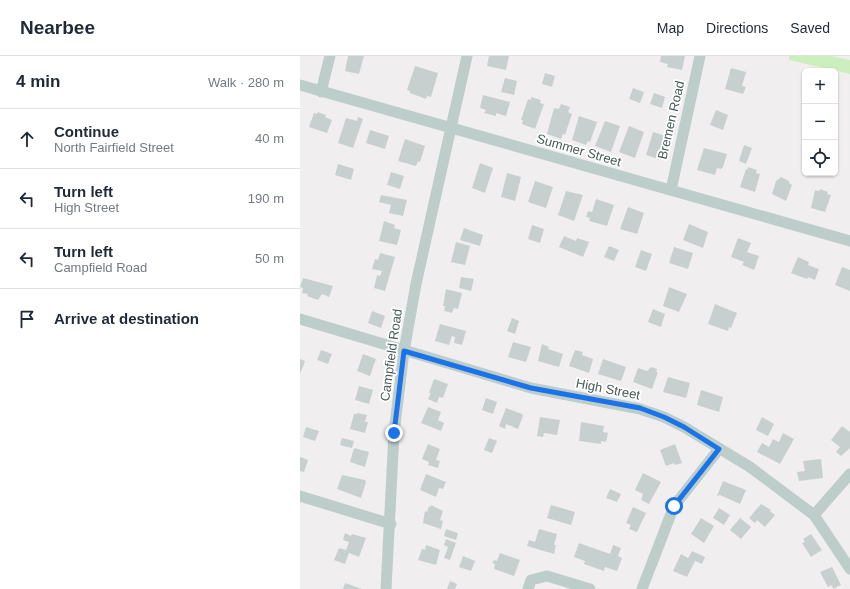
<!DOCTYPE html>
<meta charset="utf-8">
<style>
:root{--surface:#fff;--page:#f6f6f7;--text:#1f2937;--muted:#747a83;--line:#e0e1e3}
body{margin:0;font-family:Helvetica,sans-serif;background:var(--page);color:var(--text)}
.controls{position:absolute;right:12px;top:12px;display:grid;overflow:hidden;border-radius:6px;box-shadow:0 1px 3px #0004}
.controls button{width:36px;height:36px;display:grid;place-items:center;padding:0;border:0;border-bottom:1px solid var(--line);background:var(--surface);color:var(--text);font:20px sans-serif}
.stop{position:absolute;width:12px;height:12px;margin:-9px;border:3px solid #1a73e8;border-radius:50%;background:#fff}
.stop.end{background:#1a73e8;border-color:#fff;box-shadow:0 1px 4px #0008}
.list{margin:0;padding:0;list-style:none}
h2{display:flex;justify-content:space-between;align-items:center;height:52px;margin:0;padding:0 16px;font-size:17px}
h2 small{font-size:13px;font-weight:400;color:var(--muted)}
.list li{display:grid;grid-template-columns:26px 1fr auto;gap:12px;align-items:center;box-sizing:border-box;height:60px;padding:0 16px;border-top:1px solid var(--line)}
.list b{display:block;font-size:15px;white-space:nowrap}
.list p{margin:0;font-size:13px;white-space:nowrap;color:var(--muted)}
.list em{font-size:13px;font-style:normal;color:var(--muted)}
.icon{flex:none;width:22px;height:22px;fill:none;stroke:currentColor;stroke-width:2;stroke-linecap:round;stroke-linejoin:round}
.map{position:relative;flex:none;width:550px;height:533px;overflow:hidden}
header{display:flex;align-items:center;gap:24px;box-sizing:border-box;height:56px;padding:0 20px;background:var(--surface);border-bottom:1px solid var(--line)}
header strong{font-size:19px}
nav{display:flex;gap:22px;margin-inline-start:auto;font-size:14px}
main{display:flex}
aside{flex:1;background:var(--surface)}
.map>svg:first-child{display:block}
.green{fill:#cdeebd}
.building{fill:#c8d0cf}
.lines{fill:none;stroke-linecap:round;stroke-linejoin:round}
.minor{stroke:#bdcdc9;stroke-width:11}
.route{stroke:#1a73e8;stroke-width:5}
.labels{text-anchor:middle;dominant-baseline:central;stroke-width:3.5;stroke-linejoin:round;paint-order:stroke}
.street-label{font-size:13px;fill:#475b57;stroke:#fff}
</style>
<header>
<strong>Nearbee</strong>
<nav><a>Map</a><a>Directions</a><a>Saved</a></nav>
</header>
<main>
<aside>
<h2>4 min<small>Walk · 280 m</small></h2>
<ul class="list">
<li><svg class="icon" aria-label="ahead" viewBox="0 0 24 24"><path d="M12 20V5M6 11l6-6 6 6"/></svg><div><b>Continue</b><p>North Fairfield Street</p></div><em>40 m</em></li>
<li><svg class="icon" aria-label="left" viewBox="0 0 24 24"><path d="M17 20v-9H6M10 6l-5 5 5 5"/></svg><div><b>Turn left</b><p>High Street</p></div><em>190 m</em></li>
<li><svg class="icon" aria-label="left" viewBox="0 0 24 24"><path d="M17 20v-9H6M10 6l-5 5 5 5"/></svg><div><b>Turn left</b><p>Campfield Road</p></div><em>50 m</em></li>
<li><svg class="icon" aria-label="arrive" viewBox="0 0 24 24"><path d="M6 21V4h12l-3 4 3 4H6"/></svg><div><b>Arrive at destination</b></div></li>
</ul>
</aside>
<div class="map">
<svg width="550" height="533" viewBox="0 0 550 533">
<rect width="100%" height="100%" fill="#f1eef0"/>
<polygon class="green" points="489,0 531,0 550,4 550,18 489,4"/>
<g class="building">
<polygon points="48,0 64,0 59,18 45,15"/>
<polygon points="189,0 209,0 206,14 187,10"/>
<polygon points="361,0 385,0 382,14 367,11 368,8 360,6"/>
<polygon points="115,10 138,17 131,41 127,40 126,43 110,37 110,35 107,34"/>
<polygon points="431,12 446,16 442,30 446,31 443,38 425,33"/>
<polygon points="245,17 255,20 252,31 242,28"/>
<polygon points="205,22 217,25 214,39 201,36"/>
<polygon points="333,32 344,36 340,47 329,43"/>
<polygon points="354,37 365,41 362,52 350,48"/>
<polygon points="183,39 210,46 206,60 196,57 196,60 184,57 186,54 180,52"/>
<polygon points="231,41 241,44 240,47 244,48 235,73 222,68 223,64 221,64 228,43 231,44"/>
<polygon points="261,48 270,51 268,56 272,58 265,79 263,78 261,83 247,78 254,52 259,53"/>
<polygon points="416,54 428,59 423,74 410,69"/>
<polygon points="18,56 26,59 25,61 32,64 27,77 9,71 14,57 17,58"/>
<polygon points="279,60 297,66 290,86 288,85 286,89 272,84"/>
<polygon points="58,61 63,63 53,92 38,87 46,62 57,65"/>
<polygon points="305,65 320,70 311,96 295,90"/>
<polygon points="329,70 344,76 335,102 319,96"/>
<polygon points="70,74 89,80 85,93 66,87"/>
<polygon points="353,76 363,79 363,82 370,85 364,102 362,102 361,104 346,99"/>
<polygon points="105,83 125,90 120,106 118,105 116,110 98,105"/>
<polygon points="444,89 452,92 446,108 439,105"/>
<polygon points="404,92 427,98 423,111 421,113 417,112 415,119 397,114"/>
<polygon points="180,107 193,112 185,137 172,132"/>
<polygon points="38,108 54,113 51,124 35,119"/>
<polygon points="448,111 457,114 456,117 460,118 455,136 440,131 446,113 447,114"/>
<polygon points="91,116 104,120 100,133 87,129"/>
<polygon points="207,117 221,121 215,145 201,141"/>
<polygon points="481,121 489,125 489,127 492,129 486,145 472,138 476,125"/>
<polygon points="235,125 253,131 246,152 228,146"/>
<polygon points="520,133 528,136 527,138 531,139 525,156 511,152 515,134 519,135"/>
<polygon points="266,135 283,139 274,165 258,159"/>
<polygon points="81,139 107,144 103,160 89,157 91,149 79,146"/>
<polygon points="296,143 314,149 307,170 289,165 290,162 286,161 288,155 292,156"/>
<polygon points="328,151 344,157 337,178 320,173"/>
<polygon points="84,165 95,169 94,172 101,174 97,189 79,185"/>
<polygon points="389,168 408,176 403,192 383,184"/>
<polygon points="232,169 244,173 240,187 228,183"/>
<polygon points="164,172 183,179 180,190 160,184"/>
<polygon points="264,180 276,185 277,182 289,186 283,201 259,191"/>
<polygon points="438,182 451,187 447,196 459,200 454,214 442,209 444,206 431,201"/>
<polygon points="156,186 170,190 165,209 151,206"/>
<polygon points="309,190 319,194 314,205 304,201"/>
<polygon points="374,191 393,197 388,213 369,207"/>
<polygon points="341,194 352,198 346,215 335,211"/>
<polygon points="80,197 95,201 85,235 74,232 77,219 80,220 82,215 72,213 75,203 78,204"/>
<polygon points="498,201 509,206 508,209 519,213 515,224 508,221 507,223 491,217"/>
<polygon points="542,211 550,214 550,235 535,229"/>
<polygon points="161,221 174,223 171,235 159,232"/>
<polygon points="3,222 33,230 29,241 22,238 18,244 7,240 8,238 2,237 3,232 0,231"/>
<polygon points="369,231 387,238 379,256 363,250"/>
<polygon points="146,233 162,237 158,253 154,252 152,257 144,255 145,250 143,250"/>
<polygon points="415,248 437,257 431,272 429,271 428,275 408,268"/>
<polygon points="353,253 365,258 361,271 348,266"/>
<polygon points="72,255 85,260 81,272 68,267"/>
<polygon points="212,262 219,265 215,278 207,275"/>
<polygon points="140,268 166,275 162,289 154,287 155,281 152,280 149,289 135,285"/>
<polygon points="213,286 231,291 226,306 208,301"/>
<polygon points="242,288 249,291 248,293 263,298 259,311 238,305"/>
<polygon points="21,294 32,298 28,308 17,304"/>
<polygon points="275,294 283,296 282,299 293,303 289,317 269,310"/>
<polygon points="63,298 76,303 70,320 57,315"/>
<polygon points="0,303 5,305 0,318"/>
<polygon points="303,303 326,311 321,325 298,318"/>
<polygon points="351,311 357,313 356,316 358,316 352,333 333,326 338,312 347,315"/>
<polygon points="368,321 390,327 386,342 363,336"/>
<polygon points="134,323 148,328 143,342 139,341 137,347 128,343 131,337 129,337"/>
<polygon points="59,330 73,334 69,348 55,344"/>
<polygon points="401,334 423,341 419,356 397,349"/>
<polygon points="186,342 197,346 193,358 182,354"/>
<polygon points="128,351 141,356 138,364 144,367 141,375 121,367"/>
<polygon points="206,352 222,358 223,360 218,373 206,368 205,373 199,370"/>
<polygon points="57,357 67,359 65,366 68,366 65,377 50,373 54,358 57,358"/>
<polygon points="240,361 260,364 257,379 244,377 243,381 237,380"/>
<polygon points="462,361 474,368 468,380 456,374"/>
<polygon points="281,366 304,370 303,376 308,377 306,386 301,385 301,388 279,385"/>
<polygon points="542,370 550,376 550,392 541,400 536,396 540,391 531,384"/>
<polygon points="6,371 19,375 15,385 3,381"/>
<polygon points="483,377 494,383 480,408 457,396 462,387 469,391 473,383 479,386"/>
<polygon points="42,382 54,385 52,392 40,389"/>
<polygon points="189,382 197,385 192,397 184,394"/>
<polygon points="128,388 140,393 136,404 140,405 138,412 128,409 129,406 122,403"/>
<polygon points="375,388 382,407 375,409 374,407 366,410 360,394"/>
<polygon points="54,392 69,396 65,411 50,406"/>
<polygon points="0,401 8,404 4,416 0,415"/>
<polygon points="521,403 523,422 499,425 497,416 505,415 503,405"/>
<polygon points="343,417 361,426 349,448 341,444 343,438 335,434"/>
<polygon points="126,418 146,426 143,433 139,432 136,441 120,434"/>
<polygon points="42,419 65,424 66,426 61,442 37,433"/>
<polygon points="423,425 446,434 440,448 420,439 417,440"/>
<polygon points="310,433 321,438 317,446 306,442"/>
<polygon points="461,448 471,454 470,455 475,459 465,471 457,464 455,467 449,462"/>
<polygon points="131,449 143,455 140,464 143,465 141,473 123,467 125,455 127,456 129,450 131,451"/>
<polygon points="251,449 275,456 271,469 247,462"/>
<polygon points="333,451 346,457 337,476 329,473 331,469 326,467"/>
<polygon points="419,452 430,459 424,469 413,462"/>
<polygon points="401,462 414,470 404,487 391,478"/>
<polygon points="440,462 451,471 441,483 430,474"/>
<polygon points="146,473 158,477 156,484 144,480"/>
<polygon points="239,473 257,478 254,489 256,489 254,498 227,490 229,484 235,486"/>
<polygon points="45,477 51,480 52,478 66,482 59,501 49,497 45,508 34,504 39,492 46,494 49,486 43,484"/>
<polygon points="511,478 522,494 511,501 502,487 505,486 503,483"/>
<polygon points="146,483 156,487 150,504 144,502 148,491 144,489"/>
<polygon points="279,487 310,498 313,489 321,492 318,500 322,502 317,515 305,511 304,515 284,508 285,505 274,501"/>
<polygon points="126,489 140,494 136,509 118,504 122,493 125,494"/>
<polygon points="392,495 405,501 402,508 395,505 387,521 373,515 381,498 388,502"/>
<polygon points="200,497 220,504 214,520 194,513 195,508 192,507 194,504 197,505"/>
<polygon points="163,500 175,505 171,515 159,511"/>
<polygon points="532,511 541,529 533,533 532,529 528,531 520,516"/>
<polygon points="150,525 157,528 155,533 147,533"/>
<polygon points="45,527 62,533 43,533"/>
</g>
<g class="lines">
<g class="minor">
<polyline points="0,29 550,185"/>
<polyline points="21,36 30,0"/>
<polyline points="371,134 400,0"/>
<polyline points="0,263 231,332 340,353 364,361 384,371 450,411 514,459 550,513"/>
<polyline points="0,440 91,468"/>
<polyline points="514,459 550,418"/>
<polyline points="86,533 94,377 104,295 116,228 167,0"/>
<polyline points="228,533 231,524 247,520 290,533"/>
<polyline points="342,533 374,450 419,393"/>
</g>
</g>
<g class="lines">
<polyline class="route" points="94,377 104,295 231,332 340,352 364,361 384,371 419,393 374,450"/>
</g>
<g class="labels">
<g class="street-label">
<text transform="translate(371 64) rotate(-77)">Bremen Road</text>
<text transform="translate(279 94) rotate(16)">Summer Street</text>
<text transform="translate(91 299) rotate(-82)">Campfield Road</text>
<text transform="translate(308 333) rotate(11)">High Street</text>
</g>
</g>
</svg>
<div class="controls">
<button>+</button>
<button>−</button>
<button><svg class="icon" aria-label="locate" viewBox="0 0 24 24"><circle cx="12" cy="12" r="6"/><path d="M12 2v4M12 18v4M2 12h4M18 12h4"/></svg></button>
</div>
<div class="stop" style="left:374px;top:450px"></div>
<div class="stop end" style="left:94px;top:377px"></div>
</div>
</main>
